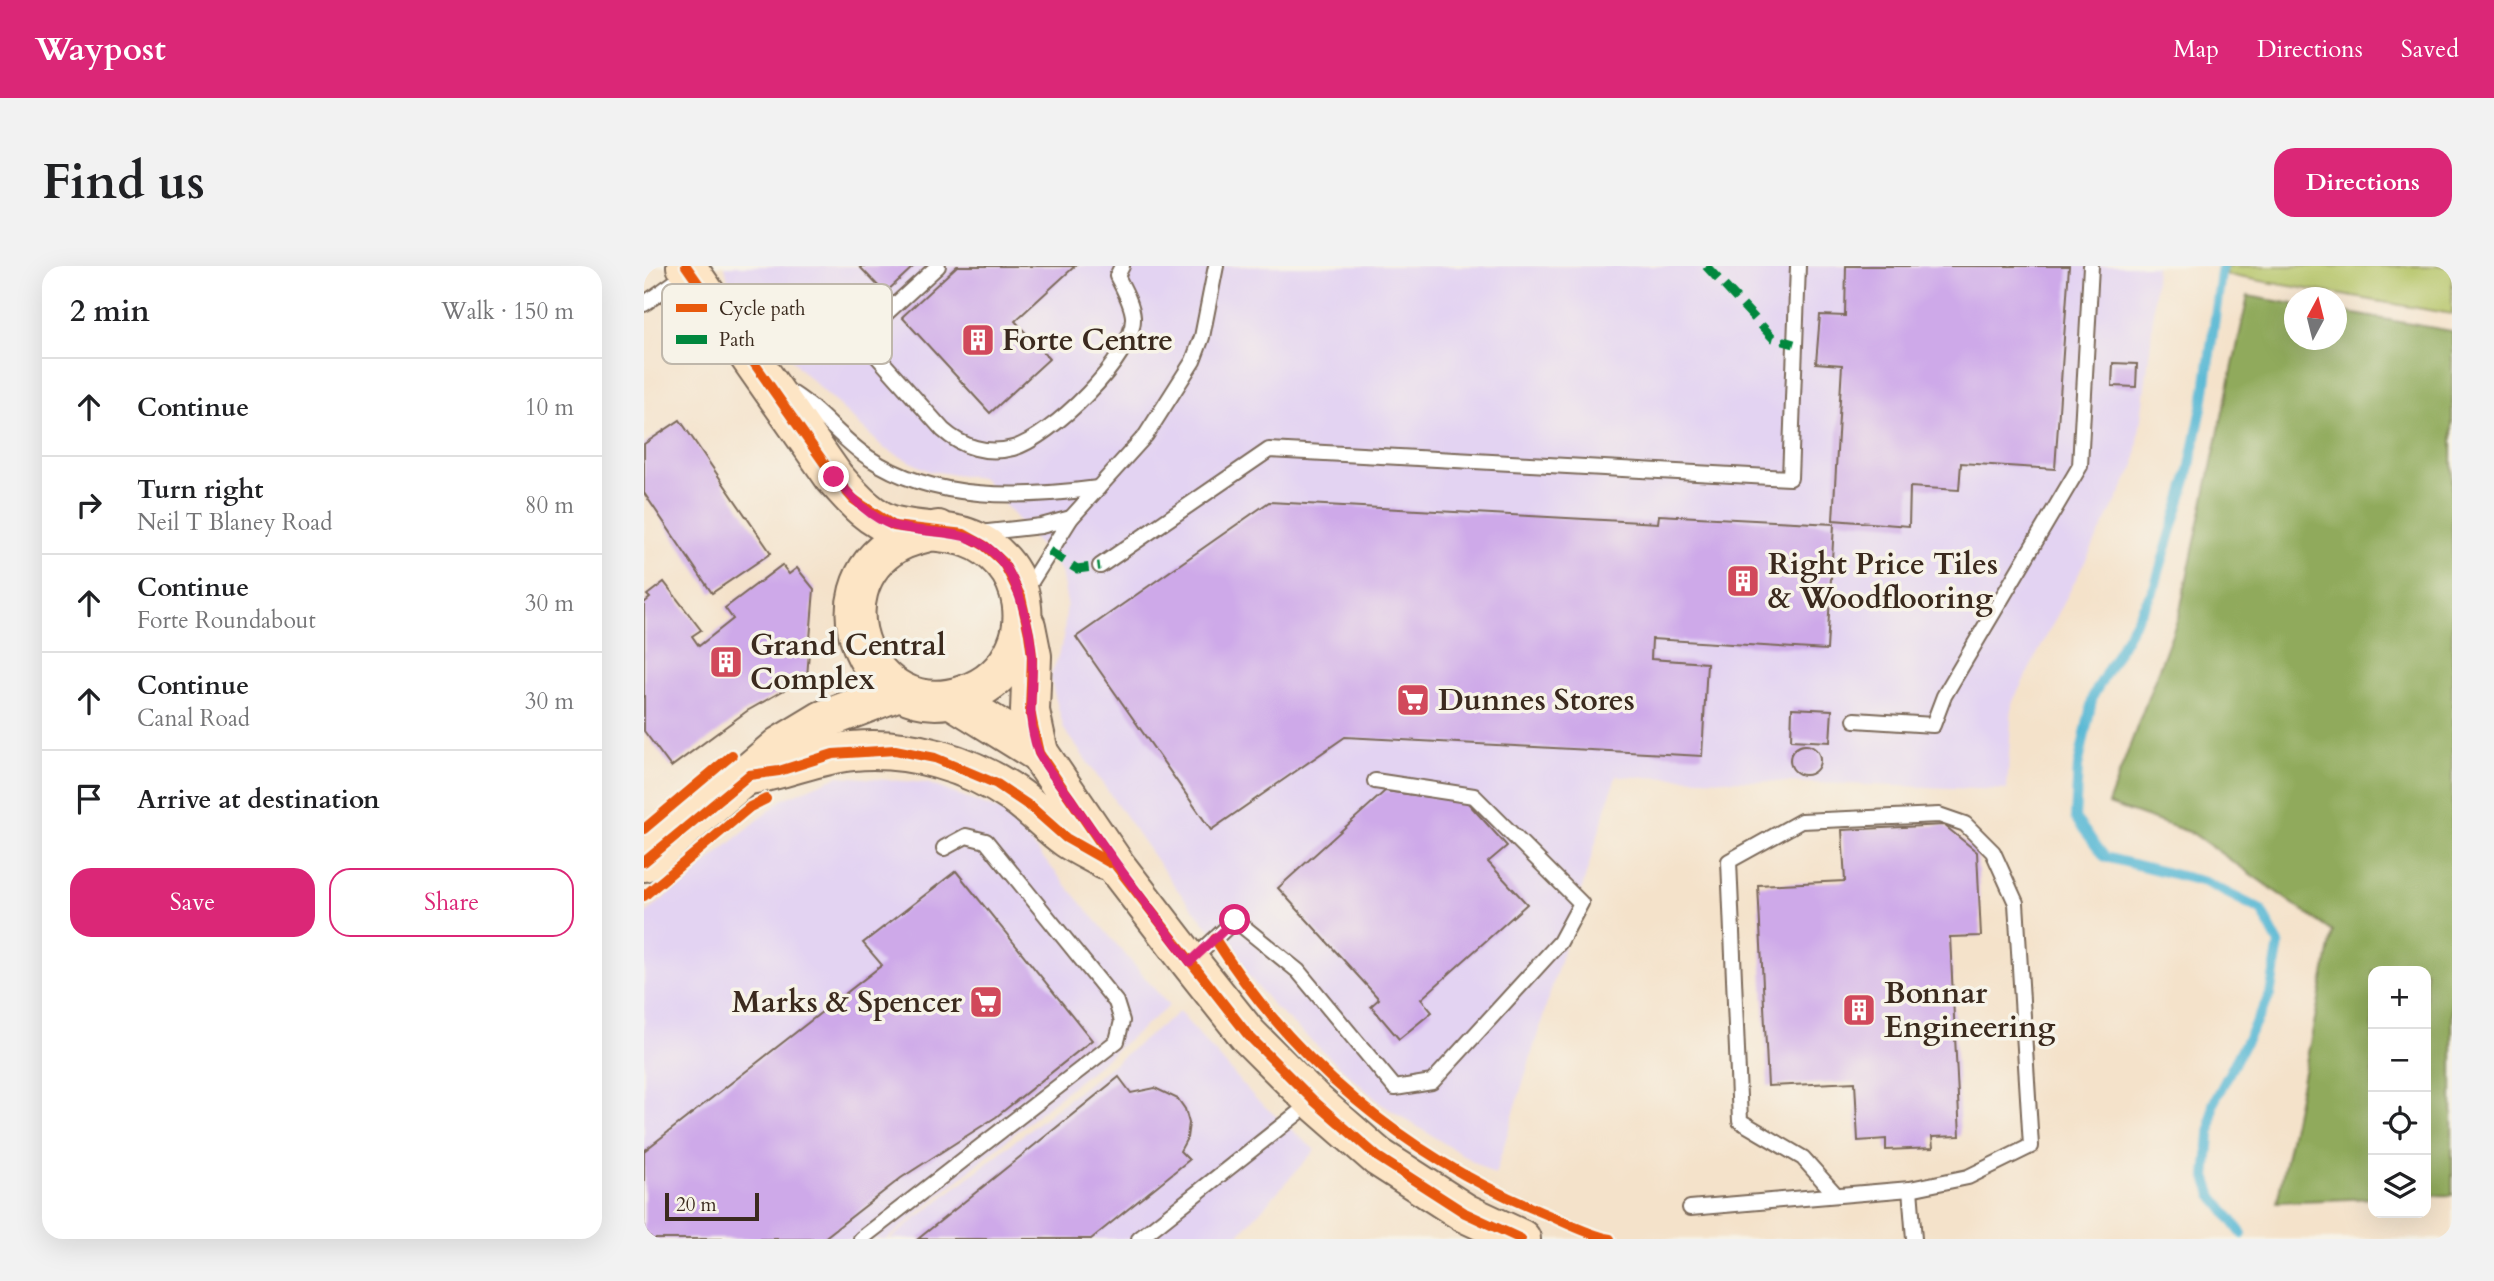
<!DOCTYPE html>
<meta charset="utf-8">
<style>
:root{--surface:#fff;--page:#f2f2f2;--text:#202124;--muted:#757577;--line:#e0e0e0;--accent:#db2777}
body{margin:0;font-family:Cardo,serif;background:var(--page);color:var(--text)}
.controls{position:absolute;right:21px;bottom:21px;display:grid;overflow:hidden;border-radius:14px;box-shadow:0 7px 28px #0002}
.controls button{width:63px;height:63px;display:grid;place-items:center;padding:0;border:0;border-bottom:2px solid var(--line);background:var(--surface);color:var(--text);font:35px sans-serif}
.compass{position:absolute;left:1640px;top:21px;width:63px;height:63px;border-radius:50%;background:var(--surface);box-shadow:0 7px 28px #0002;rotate:7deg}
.scale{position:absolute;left:21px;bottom:18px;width:94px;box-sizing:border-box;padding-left:7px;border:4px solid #3b2a1e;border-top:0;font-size:19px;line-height:24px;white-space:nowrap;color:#3b2a1e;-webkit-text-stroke:5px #f7f3e8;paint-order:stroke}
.stop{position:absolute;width:21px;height:21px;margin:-16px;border:5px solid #db2777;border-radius:50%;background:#fff}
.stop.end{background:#db2777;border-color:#fff;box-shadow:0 2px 7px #0008}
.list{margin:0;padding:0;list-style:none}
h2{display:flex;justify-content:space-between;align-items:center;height:91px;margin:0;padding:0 28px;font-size:30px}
h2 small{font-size:23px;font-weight:400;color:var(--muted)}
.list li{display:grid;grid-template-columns:46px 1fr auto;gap:21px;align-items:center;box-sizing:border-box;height:98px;padding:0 28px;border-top:2px solid var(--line)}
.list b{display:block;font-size:26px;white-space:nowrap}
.list p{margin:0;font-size:23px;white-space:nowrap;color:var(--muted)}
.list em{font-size:23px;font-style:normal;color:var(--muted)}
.actions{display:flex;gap:14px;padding:21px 28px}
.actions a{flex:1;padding:16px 0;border:2px solid var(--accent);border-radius:21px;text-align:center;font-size:24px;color:var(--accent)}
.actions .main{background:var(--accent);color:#fff}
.icon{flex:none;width:38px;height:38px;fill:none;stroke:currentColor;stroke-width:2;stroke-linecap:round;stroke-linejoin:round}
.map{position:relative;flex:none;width:1808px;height:973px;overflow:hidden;border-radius:21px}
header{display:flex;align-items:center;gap:42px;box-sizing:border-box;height:98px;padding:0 35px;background:var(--accent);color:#fff}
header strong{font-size:33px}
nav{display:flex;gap:38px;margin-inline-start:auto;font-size:24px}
.intro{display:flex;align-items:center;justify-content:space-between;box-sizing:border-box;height:168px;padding:0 42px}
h1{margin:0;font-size:49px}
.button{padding:18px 32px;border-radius:21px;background:var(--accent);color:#fff;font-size:24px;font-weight:700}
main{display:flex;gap:42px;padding:0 42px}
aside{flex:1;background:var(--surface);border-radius:21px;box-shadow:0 7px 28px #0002}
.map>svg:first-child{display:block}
.built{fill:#e3d3f2}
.green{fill:#b5c568;stroke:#787843;stroke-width:2}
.forest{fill:#90aa5c;stroke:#666a3d;stroke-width:2}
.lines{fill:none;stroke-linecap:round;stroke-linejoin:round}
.stream{stroke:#55b7d4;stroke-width:10}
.building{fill:#cea9e9}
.service-casing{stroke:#7c6a5a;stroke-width:18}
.secondary-casing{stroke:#7c6a5a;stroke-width:42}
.service{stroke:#fff;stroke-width:14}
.secondary{stroke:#fde5c5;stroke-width:38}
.quiet{stroke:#00873e;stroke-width:9;stroke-dasharray:18 9;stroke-linecap:butt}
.cycleway-casing{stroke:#f7f3e8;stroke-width:15}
.cycleway{stroke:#e8590c;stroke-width:10}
.route{stroke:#db2777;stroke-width:9}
.labels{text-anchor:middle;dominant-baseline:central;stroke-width:7;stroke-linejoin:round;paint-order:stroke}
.poi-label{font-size:30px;font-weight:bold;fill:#3b2a1e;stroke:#f7f3e8;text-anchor:start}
.key{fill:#f7f3e8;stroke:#bfb7ab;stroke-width:2}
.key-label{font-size:19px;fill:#3b2a1e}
</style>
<header>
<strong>Waypost</strong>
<nav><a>Map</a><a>Directions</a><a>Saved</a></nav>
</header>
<div class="intro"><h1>Find us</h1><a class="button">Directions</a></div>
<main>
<aside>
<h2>2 min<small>Walk · 150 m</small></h2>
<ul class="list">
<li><svg class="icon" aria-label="ahead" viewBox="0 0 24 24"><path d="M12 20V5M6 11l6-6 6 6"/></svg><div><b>Continue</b></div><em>10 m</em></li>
<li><svg class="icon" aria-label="right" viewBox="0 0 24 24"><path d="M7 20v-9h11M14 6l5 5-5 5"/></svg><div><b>Turn right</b><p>Neil T Blaney Road</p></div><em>80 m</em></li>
<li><svg class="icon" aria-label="ahead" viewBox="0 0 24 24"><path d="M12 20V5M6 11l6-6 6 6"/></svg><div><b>Continue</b><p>Forte Roundabout</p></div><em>30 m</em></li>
<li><svg class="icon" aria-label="ahead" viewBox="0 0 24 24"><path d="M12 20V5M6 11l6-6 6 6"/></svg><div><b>Continue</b><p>Canal Road</p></div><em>30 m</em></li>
<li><svg class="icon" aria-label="arrive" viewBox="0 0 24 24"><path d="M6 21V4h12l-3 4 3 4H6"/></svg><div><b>Arrive at destination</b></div></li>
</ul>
<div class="actions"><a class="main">Save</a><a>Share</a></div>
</aside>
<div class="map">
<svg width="1808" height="973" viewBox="0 0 1808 973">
<rect width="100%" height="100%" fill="#f7f3e8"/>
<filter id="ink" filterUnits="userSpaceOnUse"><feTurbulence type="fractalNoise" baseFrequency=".0143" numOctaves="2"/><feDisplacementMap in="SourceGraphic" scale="14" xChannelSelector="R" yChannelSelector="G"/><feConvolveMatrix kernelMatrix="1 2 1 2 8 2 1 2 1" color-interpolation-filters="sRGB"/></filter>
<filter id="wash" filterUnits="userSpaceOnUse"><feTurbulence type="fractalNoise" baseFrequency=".00686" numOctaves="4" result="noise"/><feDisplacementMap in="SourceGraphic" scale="28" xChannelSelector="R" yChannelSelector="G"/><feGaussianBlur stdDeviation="1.57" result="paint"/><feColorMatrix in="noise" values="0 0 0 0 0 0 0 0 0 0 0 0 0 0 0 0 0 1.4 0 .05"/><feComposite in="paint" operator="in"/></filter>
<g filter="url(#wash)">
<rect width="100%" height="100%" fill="#f4e2ca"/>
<g class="built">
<polygon points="81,0 1512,0 1507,75 1491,199 1368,437 1363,524 972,510 851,909 737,838 631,742 532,622 420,463 406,412 419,376 423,337 417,305 338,212 285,205 241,183 155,102 84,13"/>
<polygon points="194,510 283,517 361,547 525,740 243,973 0,973 0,649 139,533"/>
<polygon points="535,746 611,832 671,884 591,973 246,973"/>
</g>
<polygon class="green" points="1583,0 1808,0 1808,48 1582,9"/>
<polygon class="forest" points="1604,30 1650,38 1650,74 1692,74 1693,45 1808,65 1808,929 1782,930 1782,705 1729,705 1729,932 1633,936 1689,666 1548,567 1464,538 1535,349"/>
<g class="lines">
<polyline class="stream" points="1578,0 1560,132 1543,214 1510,322 1449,430 1434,501 1431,552 1461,591 1561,616 1617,644 1635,678 1626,729 1569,838 1562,911 1568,928 1598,968"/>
</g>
<g id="blocks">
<g class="building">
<polygon points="215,0 270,0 241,27"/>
<polygon points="313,0 431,0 371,55 405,93 346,147 258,51"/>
<polygon points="1202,0 1425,0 1411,203 1317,197 1315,224 1266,221 1265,260 1189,254 1198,99 1172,97 1176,49 1201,50"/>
<polygon points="1469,97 1493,98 1492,121 1468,120"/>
<polygon points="36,154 127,287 68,327 0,227 0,178"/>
<polygon points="625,236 1014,257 1015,249 1190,258 1183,384 1008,373 1007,393 1063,397 1058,490 701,471 567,564 432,371"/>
<polygon points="138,299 145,308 153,302 170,323 163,411 103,445 27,501 0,465 0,337 6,332 3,329 20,316 57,364 48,370 55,380 89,353 81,342"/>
<polygon points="1148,442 1188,444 1186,476 1147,474"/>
<circle cx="1161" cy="494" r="15"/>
<polygon points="741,525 823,536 863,580 844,596 883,638 777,733 788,746 755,773 727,740 735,733 634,622"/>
<polygon points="1300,559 1333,586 1337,670 1306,671 1316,870 1288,871 1289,882 1242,884 1242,873 1214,875 1211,816 1124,820 1114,619 1201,615 1198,564"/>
<polygon points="312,605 448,774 352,851 257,912 179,973 8,973 0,963 0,885 238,699 219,677"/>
<polygon points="475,811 487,827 511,822 534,833 541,843 545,857 543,872 536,885 545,894 447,973 274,973"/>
</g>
</g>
</g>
<g filter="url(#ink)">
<use href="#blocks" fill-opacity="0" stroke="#7c6a5a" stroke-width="2"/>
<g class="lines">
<defs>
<g id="service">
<path d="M294 0 216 71 299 164C318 181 343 189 369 182 406 172 491 91 489 51 488 37 479 22 473 10L478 0"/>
<polyline points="0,38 45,6"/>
<path d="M143 124C175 142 195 172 225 192 290 236 380 232 454 222"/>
<polyline points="335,267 397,260 427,252"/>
<polyline points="456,300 625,184 1146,212 1154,0"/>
<polyline points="380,327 427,252 502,169 549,95 558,71 572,0"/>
<polyline points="1211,454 1289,459 1300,430 1436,200 1447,0"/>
<polyline points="547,695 591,654 654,705 751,822 788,816 916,676 937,637 830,530 731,515"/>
<polyline points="1266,923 1270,973"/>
<polyline points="1046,942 1266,923 1324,911 1387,880 1372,637 1349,586 1321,558 1295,549 1157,555 1085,595 1096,855 1159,892 1192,929"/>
<polyline points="217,973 473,775 478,755 472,736 342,575 322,570 300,582"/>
<polyline points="495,973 668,836"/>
</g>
<g id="secondary">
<path d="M42 0 190 211C206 229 226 254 251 260 293 270 326 259 359 296 379 319 384 354 372 381 362 405 344 421 319 429 226 461 168 325 253 277 266 270 280 267 294 264"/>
<polyline points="382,360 388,390 386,445 395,487"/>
<polyline points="308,433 395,487 472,600 546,696 604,769 670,835 734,891 821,947 877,973"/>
<path d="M105 509C141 504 173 488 209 485 265 480 325 497 371 529 390 542 405 560 424 573 436 581 449 587 461 594"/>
<polyline points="0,596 136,480 179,454 255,425"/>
</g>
</defs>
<use href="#service" class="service-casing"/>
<use href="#secondary" class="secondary-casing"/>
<use href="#service" class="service"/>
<use href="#secondary" class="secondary"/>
<g class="quiet">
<polyline points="1062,0 1129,72 1150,78"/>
<polyline points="405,285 433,303 456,300"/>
</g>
<defs>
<g id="cycleway">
<polyline points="42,0 190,211 209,233 250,260 320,268 341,280 359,296 377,331 385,368 388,390 386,445 395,487 472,600 604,769 670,835 734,891 821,947 877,973"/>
<polyline points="0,563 88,489"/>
<polyline points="0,596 105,509 135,505 189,488 251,484 291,492 353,518 387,541 422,572 466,597"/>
<polyline points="0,630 106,541 122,533"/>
<path d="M571 673C649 796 762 890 897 946 919 955 942 968 966 973"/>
</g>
</defs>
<use href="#cycleway" class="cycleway-casing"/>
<use href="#cycleway" class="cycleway"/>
</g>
</g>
<g class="lines" filter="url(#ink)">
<path class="route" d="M190 211C206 229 226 253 251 260 292 271 332 258 361 300 375 319 387 366 388 390 390 425 381 448 394 485 400 501 416 518 427 533 464 589 505 642 546 696L591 654"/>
</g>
<defs>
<symbol id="building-square" viewBox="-11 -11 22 22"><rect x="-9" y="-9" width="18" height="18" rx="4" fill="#d1495b" stroke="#f7f3e8"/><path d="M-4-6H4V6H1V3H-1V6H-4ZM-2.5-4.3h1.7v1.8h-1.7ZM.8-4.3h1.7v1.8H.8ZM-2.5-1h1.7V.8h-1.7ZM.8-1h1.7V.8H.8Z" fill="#fff"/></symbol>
<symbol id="supermarket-square" viewBox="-11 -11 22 22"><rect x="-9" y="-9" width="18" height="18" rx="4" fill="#d1495b" stroke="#f7f3e8"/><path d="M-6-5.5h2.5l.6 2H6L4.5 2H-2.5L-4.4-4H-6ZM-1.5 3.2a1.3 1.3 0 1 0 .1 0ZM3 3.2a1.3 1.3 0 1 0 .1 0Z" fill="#fff"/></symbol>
</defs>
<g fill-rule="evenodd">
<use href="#building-square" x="315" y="55" width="38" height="38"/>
<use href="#building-square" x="1080" y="296" width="38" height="38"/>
<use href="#building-square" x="63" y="377" width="38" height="38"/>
<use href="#supermarket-square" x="750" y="415" width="38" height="38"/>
<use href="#supermarket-square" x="323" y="717" width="38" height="38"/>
<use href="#building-square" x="1196" y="725" width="38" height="38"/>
</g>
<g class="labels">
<g class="poi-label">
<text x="358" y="74">Forte Centre</text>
<text x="1124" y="298">Right Price Tiles<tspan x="1124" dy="34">&amp; Woodflooring</tspan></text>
<text x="106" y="379">Grand Central<tspan x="106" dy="34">Complex</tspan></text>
<text x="794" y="434">Dunnes Stores</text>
<text x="1240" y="727">Bonnar<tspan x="1240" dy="34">Engineering</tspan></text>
<text x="318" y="736" text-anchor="end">Marks &amp; Spencer</text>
</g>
</g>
<rect x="18" y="18" width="230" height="80" rx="10" class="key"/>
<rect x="32" y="38" width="31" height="8" fill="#e8590c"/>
<rect x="32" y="69" width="31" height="9" fill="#00873e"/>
<g class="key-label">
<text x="75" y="49">Cycle path</text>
<text x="75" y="80">Path</text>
</g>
</svg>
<div class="controls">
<button>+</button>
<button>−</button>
<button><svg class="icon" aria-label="locate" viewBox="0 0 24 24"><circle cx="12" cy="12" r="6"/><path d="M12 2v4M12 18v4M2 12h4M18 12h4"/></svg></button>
<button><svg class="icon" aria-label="layers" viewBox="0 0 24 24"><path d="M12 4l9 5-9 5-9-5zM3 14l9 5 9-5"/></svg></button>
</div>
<svg class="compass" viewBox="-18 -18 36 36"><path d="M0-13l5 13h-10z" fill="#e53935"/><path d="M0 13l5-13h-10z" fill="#757577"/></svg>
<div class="scale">20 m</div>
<div class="stop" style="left:591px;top:654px"></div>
<div class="stop end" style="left:190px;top:211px"></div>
</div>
</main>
